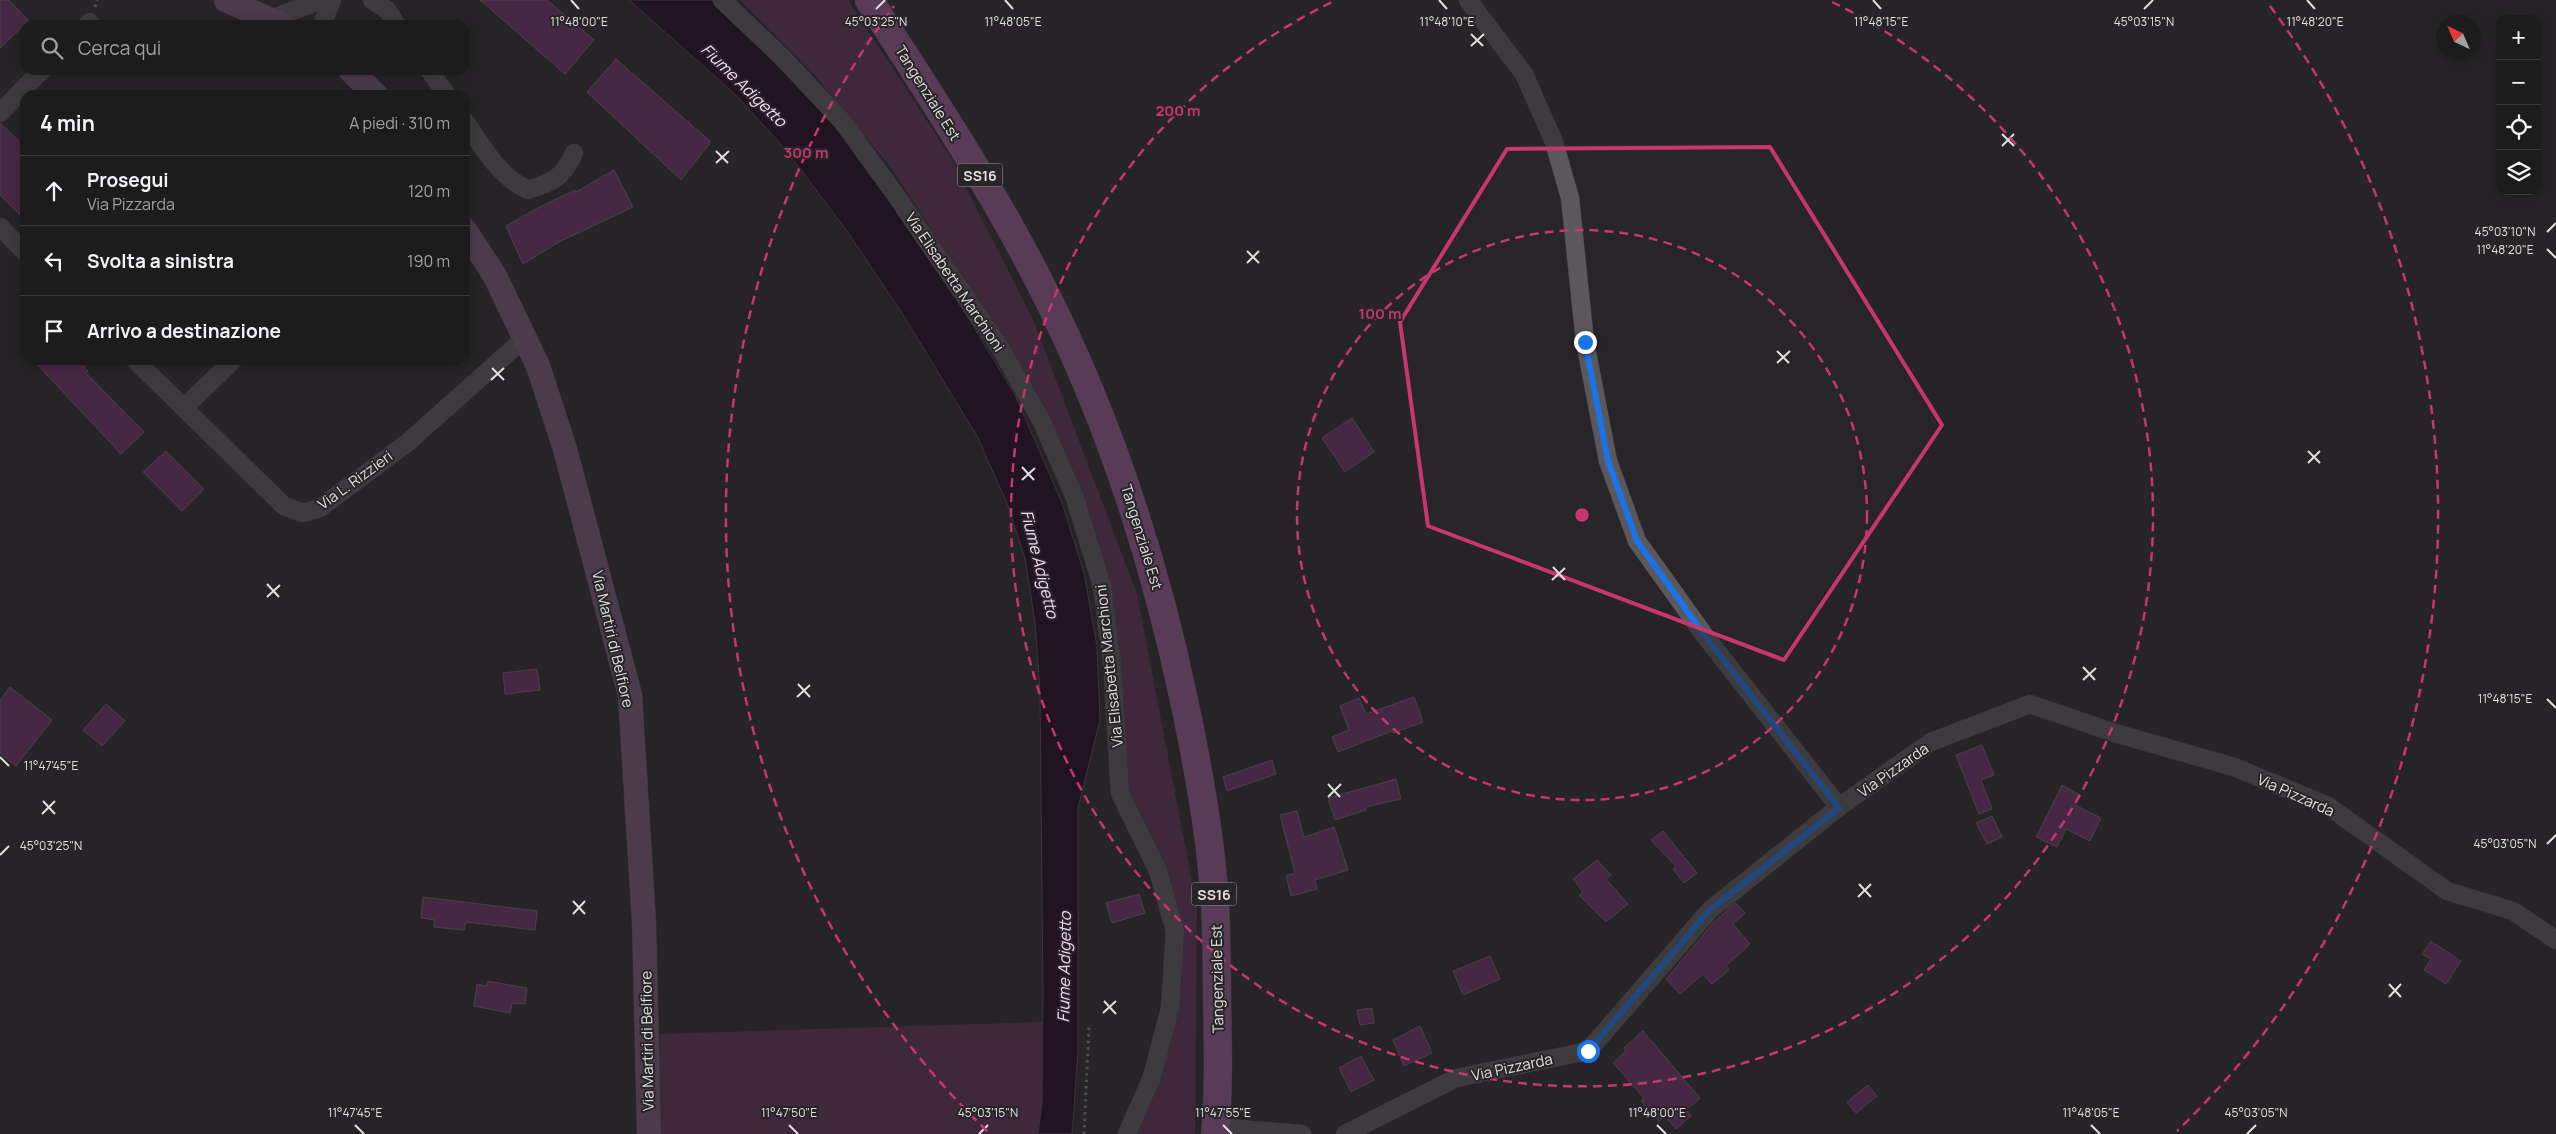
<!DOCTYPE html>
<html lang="it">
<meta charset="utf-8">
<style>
:root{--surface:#1d1c1d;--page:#2a292a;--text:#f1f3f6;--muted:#a0a1a4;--line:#3b3a3b}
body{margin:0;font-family:Manrope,sans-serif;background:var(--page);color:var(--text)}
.controls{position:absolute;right:15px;top:15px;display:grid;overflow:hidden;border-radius:10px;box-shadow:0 2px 12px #0003}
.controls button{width:45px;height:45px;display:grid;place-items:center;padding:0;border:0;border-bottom:1px solid var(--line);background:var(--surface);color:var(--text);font:25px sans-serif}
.compass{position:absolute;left:2436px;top:15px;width:45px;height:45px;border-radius:50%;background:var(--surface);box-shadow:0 2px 12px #0003;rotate:316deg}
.stop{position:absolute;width:15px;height:15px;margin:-11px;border:4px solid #1a73e8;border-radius:50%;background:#fff}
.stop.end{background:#1a73e8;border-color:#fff;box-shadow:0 1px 5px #0008}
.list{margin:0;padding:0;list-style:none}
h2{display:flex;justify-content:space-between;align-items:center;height:65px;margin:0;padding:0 20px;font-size:21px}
h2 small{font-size:16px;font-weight:400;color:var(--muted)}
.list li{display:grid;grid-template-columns:32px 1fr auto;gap:15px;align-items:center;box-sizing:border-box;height:70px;padding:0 20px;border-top:1px solid var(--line)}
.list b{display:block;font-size:19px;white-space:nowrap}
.list p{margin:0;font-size:16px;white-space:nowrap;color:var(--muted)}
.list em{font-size:16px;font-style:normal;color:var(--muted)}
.icon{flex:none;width:28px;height:28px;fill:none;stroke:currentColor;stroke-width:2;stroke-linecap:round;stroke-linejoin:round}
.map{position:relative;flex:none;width:2556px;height:1134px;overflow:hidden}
.search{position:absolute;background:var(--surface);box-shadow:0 2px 12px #0003;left:20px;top:20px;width:450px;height:55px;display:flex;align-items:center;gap:12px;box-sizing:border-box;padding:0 18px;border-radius:15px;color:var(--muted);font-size:19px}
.panel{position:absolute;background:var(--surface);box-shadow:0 2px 12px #0003;left:20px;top:90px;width:450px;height:275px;border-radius:15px}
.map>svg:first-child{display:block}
.green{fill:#5d2b58}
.water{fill:#1b0019;stroke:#564355}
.building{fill:#702d69;stroke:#6a676a}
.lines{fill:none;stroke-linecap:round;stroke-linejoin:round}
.street-casing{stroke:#424042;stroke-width:19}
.secondary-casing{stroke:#424042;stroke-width:25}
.primary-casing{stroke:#424042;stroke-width:29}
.path{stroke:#828081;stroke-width:3;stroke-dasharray:2.5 4;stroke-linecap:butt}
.street{stroke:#5b585b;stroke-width:18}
.secondary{stroke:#7a5877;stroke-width:24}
.primary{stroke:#995892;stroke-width:28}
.route{stroke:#1a73e8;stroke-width:6}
.marked{fill:none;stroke:#c7366f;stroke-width:4;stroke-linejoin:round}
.ticks{fill:none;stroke:#e1dfe0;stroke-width:2}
.ring{fill:none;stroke:#c7366f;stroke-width:2.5;stroke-dasharray:9 6}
.labels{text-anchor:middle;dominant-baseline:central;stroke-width:4;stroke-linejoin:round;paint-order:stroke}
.shield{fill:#272527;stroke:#a9a7a8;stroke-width:1}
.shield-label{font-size:14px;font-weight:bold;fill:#e1dfe0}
.street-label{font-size:15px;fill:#e1dfe0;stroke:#272527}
.water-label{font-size:16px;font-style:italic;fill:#fdd6f7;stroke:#272527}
.ticks-label{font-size:12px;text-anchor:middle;fill:#e1dfe0;stroke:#272527;stroke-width:4;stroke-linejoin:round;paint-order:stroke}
.centre{fill:#c7366f;stroke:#272527;stroke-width:2.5}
.ring-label{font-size:15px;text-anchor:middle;font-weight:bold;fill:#c7366f;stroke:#272527;stroke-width:4;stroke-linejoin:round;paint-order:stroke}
</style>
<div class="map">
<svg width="2556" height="1134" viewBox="0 0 2556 1134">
<rect width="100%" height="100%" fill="#272527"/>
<g class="green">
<polygon points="740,0 848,0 950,156 1034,322 1137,594 1197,908 1195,1134 1132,1134 1179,934 1126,792 1110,588 1004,341 891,168 813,73"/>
<polygon points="1042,1022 1042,1103 1038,1134 660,1134 659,1034"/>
</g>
<polygon class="water" points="629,0 712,0 827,114 922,242 1015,395 1062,503 1084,573 1097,646 1100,720 1078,808 1078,1051 1072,1134 1038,1134 1042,1103 1043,994 1040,691 1035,622 1025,558 1007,503 977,436 902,313 847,231 786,150 737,96"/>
<g class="building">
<polygon points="0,0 9,0 29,21 0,48"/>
<polygon points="480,0 547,0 594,40 565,74"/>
<polygon points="616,59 711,142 681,180 587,92"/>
<polygon points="0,123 25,147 25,220 0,195"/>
<polygon points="614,170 633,207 559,242 523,264 506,226 536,209 575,190 576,192"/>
<polygon points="33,360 77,360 88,371 86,373 144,432 121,454"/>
<polygon points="1352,418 1374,452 1345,472 1322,438"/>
<polygon points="166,451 204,489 182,511 143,472"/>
<polygon points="537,669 540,690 505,694 503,673"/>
<polygon points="10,687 52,720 16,766 0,753 0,700"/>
<polygon points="1414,697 1423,722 1393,733 1392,731 1338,752 1332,737 1349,730 1340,706 1359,698 1366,714"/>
<polygon points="106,704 125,721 102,746 83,730"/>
<polygon points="1982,745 1994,775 1981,780 1992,809 1979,814 1956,755"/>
<polygon points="1272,760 1276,774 1227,791 1223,777"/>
<polygon points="1396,779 1401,799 1365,807 1366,810 1335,820 1328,798"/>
<polygon points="2062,785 2080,795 2075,805 2101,818 2090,841 2066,829 2057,847 2036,837"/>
<polygon points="1297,811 1304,837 1334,827 1348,870 1315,880 1317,889 1291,896 1286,876 1295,873 1280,815"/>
<polygon points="1992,816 2002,837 1987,844 1976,823"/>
<polygon points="1663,831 1697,873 1684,883 1673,869 1676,866 1651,840"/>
<polygon points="1597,860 1611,875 1606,879 1628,904 1606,922 1579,895 1583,892 1573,879"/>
<polygon points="1139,894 1145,913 1112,923 1106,903"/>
<polygon points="423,897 537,911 535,930 466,922 464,930 434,927 435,920 421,918"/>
<polygon points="1735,903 1745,913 1733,924 1750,944 1726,966 1729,970 1712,984 1703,974 1680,994 1666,979 1713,923"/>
<polygon points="2431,941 2461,961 2446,984 2424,970 2431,959 2422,954"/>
<polygon points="1490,956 1500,979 1463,995 1453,971"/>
<polygon points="487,981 527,988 525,1004 512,1003 510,1013 474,1006 477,984 487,986"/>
<polygon points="1372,1008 1374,1023 1360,1025 1357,1010"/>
<polygon points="1420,1026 1432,1053 1404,1066 1393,1040"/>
<polygon points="1643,1031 1700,1098 1686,1110 1691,1116 1676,1129 1665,1116 1659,1121 1641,1101 1644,1098 1613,1063 1626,1051 1624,1048"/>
<polygon points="1361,1056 1374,1080 1351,1092 1339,1068"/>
<polygon points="1868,1085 1877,1096 1856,1113 1847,1102"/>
</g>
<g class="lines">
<defs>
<g id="street">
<polyline points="372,0 387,10 397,25"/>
<polyline points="722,0 782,57 842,121 895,194 1001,349 1042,422 1075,498 1102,586 1112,663 1120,793 1158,871 1175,931 1170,1008 1152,1077 1127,1134"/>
<polyline points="1468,0 1524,74 1554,142 1570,198 1585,342 1608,461 1637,541 1705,636 1839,807"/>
<polyline points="271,19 321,0"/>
<polyline points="87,25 90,22"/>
<polyline points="322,25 332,0"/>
<polyline points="429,70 447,95"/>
<polyline points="0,113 42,70"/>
<path d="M465 121C483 147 498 176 528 190 553 182 563 178 574 153"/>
<polyline points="0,227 25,252"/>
<polyline points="135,360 284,506 303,513 320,508 407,443 526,337"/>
<polyline points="184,408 233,360"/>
<polyline points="1216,1127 1302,1134"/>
<polyline points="1345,1134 1456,1078 1588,1051 1710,910 1839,807 1931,742 2030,704 2115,733 2234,767 2328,806 2447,891 2513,911 2556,940"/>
</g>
<g id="secondary">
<polyline points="226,0 282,25"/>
<polyline points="350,70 376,95"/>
<polyline points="465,230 495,276 538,366 565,449 630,695 644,922 649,1134"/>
</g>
<path id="primary" d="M869 0C928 92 989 183 1039 281 1108 415 1154 557 1185 705 1197 762 1208 820 1213 879 1217 919 1217 960 1217 1000 1218 1045 1219 1090 1215 1134"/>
</defs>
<use href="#street" class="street-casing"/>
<use href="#secondary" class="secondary-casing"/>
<use href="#primary" class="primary-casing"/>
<g class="path">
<polyline points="95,7 97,0"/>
<polyline points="1084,1134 1089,1025"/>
</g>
<use href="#street" class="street"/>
<use href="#secondary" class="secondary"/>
<use href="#primary" class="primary"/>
</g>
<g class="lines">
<polyline class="route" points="1585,342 1608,461 1637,541 1705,636 1839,808 1710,910 1588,1051"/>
</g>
<path d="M0 0H2556V1134H0ZM1770 147 1942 425 1784 660 1428 526 1400 322 1507 149Z" fill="#272527" fill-opacity=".55" fill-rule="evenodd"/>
<path class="marked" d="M1770 147 1942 425 1784 660 1428 526 1400 322 1507 149Z"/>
<path class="ticks" d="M571 0 579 9M1005 0 1013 9M1439 0 1447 9M1873 0 1881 9M2307 0 2315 9M876 9 885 0M2144 9 2153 0M1471 34 1483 46M1471 46 1484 34M2002 134 2014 146M2002 146 2014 134M716 151 728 163M716 163 729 151M2547 232 2556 223M2547 249 2556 258M1247 251 1259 263M1247 263 1259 251M1777 351 1789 363M1777 363 1790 351M492 368 504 380M491 380 504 368M2308 451 2320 463M2308 463 2320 451M1022 467 1034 480M1022 480 1035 468M1553 567 1565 580M1552 580 1565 568M267 584 279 597M267 597 280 585M2083 667 2095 680M2083 680 2096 668M798 684 810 697M797 697 810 685M2547 699 2556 708M0 757 9 766M1328 784 1340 797M1328 797 1341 784M43 801 55 814M42 814 55 801M2547 844 2556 835M0 855 9 846M1859 884 1871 897M1858 897 1871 884M573 901 585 914M573 914 585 901M2389 984 2401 997M2389 997 2401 984M1104 1001 1116 1014M1103 1013 1116 1001M355 1125 364 1134M789 1125 798 1134M1223 1125 1232 1134M1657 1125 1666 1134M2091 1125 2100 1134M979 1134 988 1125M2247 1134 2256 1125"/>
<g class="ring">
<circle cx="1582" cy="515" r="285"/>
<path d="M1832 2A571 571 0 1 1 1332 2"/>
<path d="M987 1131A856 856 0 0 1 894 6M2270 6A856 856 0 0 1 2177 1131"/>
</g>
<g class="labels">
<g class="shield">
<rect x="957.5" y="163.5" width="45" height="23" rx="4"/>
<rect x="1191.5" y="882.5" width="45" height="23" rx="4"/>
</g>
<g class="shield-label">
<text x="980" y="175">SS16</text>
<text x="1214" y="894">SS16</text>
</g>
<g class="street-label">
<text transform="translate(928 93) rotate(58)">Tangenziale Est</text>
<text transform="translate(955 282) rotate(56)">Via Elisabetta Marchioni</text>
<text transform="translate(355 480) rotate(-36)">Via L. Rizzieri</text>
<text transform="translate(1142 537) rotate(73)">Tangenziale Est</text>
<text transform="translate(613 639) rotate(77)">Via Martiri di Belfiore</text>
<text transform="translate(1109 666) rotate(-96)">Via Elisabetta Marchioni</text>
<text transform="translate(1893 770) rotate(-35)">Via Pizzarda</text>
<text transform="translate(2296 795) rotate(24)">Via Pizzarda</text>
<text transform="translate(1217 979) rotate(-91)">Tangenziale Est</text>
<text transform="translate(647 1041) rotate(-91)">Via Martiri di Belfiore</text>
<text transform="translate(1512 1067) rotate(-12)">Via Pizzarda</text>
</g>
<g class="water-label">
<text transform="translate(744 85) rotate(44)">Fiume Adigetto</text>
<text transform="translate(1040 564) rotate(76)">Fiume Adigetto</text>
<text transform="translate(1064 967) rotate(-89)">Fiume Adigetto</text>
</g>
</g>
<g class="ticks-label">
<text x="876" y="26">45°03'25"N</text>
<text x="2144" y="26">45°03'15"N</text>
<text x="579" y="26">11°48'00"E</text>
<text x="1013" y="26">11°48'05"E</text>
<text x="1447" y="26">11°48'10"E</text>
<text x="1881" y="26">11°48'15"E</text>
<text x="2315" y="26">11°48'20"E</text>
<text x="2505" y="236">45°03'10"N</text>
<text x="2505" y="254">11°48'20"E</text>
<text x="2505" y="703">11°48'15"E</text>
<text x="51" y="770">11°47'45"E</text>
<text x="2505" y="848">45°03'05"N</text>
<text x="51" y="850">45°03'25"N</text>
<text x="355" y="1117">11°47'45"E</text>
<text x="789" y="1117">11°47'50"E</text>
<text x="1223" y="1117">11°47'55"E</text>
<text x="1657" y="1117">11°48'00"E</text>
<text x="2091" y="1117">11°48'05"E</text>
<text x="988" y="1117">45°03'15"N</text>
<text x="2256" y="1117">45°03'05"N</text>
</g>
<circle cx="1582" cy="515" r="8" class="centre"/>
<g class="ring-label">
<text x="1178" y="116">200 m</text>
<text x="806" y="158">300 m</text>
<text x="1380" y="319">100 m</text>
</g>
</svg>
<div class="controls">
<button>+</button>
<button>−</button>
<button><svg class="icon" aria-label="locate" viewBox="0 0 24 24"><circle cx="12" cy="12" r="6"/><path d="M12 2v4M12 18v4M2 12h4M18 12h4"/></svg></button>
<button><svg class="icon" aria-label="layers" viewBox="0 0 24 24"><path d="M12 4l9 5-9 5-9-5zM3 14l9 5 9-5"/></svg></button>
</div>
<svg class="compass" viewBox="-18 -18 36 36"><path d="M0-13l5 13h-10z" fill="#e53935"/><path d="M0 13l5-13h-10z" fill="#a0a1a4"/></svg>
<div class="stop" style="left:1588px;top:1051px"></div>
<div class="stop end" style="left:1585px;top:342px"></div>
<div class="search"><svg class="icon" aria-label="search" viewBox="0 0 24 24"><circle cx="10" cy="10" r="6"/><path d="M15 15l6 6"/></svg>Cerca qui</div>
<section class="panel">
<h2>4 min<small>A piedi · 310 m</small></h2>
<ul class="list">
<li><svg class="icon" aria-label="ahead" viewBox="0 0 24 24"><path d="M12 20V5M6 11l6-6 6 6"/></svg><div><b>Prosegui</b><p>Via Pizzarda</p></div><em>120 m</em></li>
<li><svg class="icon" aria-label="left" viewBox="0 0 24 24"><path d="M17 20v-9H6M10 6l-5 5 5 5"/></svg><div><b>Svolta a sinistra</b></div><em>190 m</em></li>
<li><svg class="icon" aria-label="arrive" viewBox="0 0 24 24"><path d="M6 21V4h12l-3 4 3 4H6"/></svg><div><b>Arrivo a destinazione</b></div></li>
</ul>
</section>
</div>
